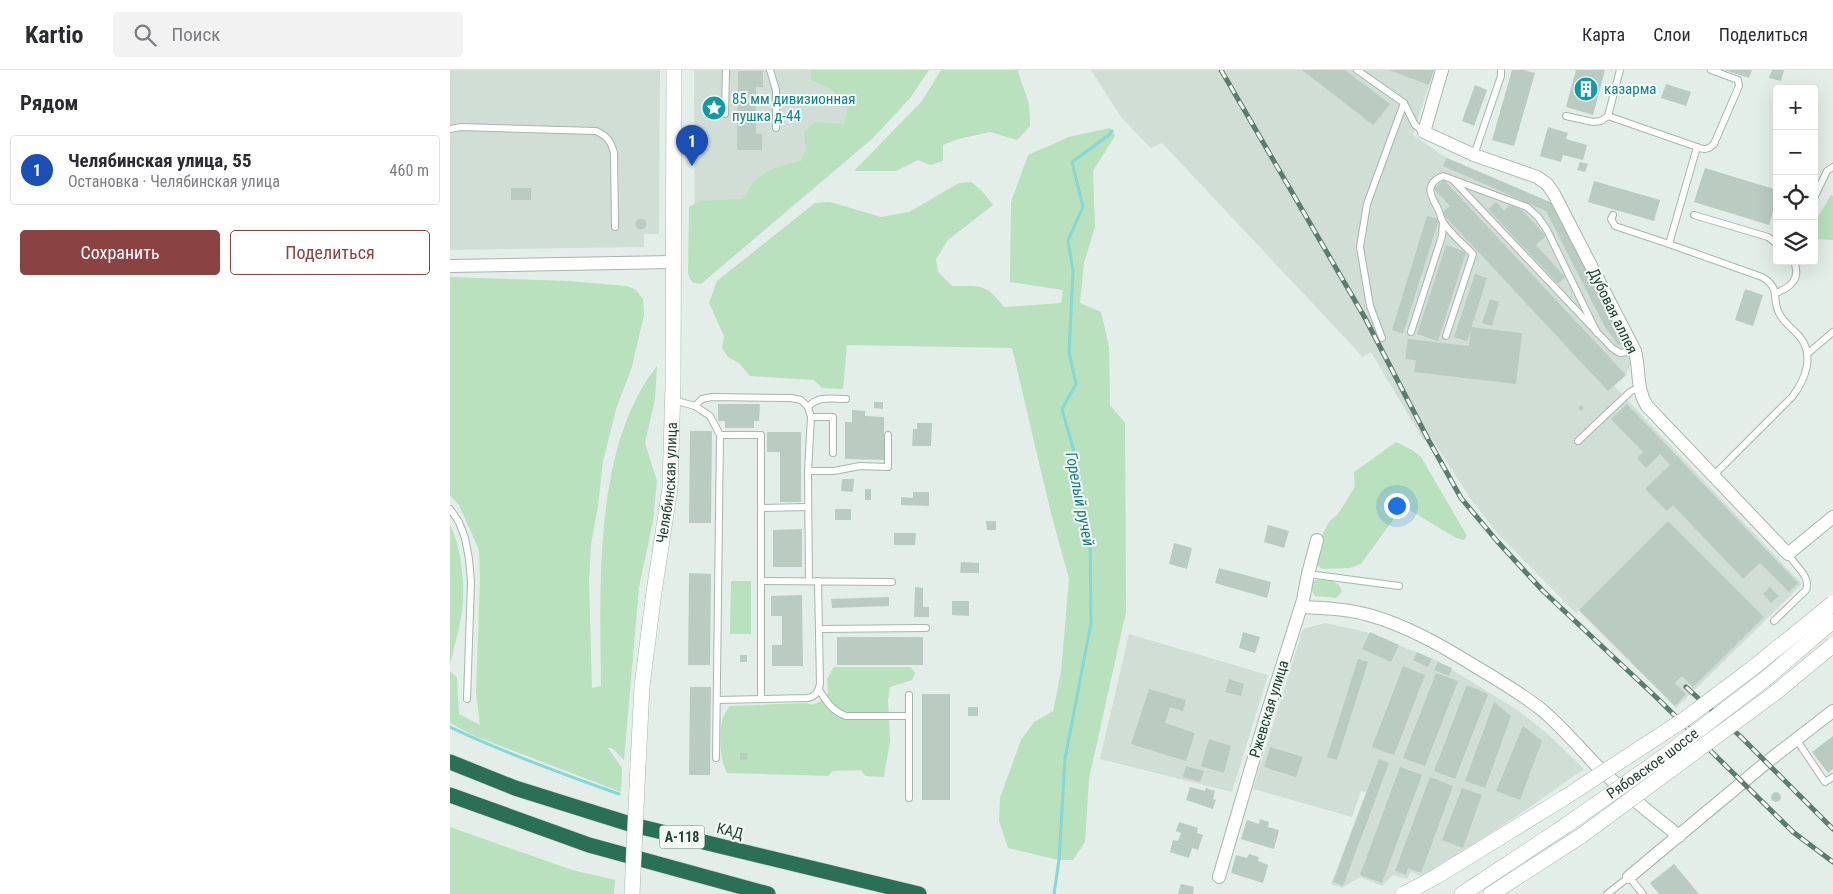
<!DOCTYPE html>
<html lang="ru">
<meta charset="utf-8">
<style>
:root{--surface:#fff;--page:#f2f2f3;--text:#2b2b33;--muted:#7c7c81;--line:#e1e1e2;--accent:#8a4340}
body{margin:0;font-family:"Roboto Condensed",sans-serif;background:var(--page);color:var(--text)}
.controls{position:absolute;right:15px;top:15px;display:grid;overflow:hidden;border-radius:5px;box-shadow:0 5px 20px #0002}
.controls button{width:45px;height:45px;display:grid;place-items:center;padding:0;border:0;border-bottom:1px solid var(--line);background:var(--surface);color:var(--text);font:25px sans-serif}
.you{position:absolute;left:946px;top:435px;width:18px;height:18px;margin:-12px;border:4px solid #fff;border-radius:50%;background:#1a73e8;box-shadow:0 0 0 8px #1a73e833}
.badge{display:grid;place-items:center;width:32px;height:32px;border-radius:50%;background:var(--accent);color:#fff;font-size:16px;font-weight:700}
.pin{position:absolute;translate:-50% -41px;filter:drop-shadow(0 1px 2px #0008)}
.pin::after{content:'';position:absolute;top:26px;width:18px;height:15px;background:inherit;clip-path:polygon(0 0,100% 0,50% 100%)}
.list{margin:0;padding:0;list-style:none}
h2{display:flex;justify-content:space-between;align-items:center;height:65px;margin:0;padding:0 20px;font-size:21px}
h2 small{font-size:16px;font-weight:400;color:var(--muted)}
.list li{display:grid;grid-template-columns:32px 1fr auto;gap:15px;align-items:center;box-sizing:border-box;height:70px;margin:0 10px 10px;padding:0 10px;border:1px solid var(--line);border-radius:5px}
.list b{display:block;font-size:19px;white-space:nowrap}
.list p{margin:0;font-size:16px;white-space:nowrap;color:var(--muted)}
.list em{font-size:16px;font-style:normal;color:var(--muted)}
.actions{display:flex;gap:10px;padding:15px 20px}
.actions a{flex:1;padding:11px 0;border:1px solid var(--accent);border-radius:5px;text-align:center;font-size:18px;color:var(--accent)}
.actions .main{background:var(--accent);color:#fff}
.icon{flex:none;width:28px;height:28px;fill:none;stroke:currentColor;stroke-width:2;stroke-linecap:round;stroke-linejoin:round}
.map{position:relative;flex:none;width:1383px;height:824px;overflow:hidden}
header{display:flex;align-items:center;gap:30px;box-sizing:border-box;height:70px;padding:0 25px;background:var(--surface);border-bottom:1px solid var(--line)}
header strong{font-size:24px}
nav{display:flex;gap:28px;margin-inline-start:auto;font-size:18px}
.search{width:350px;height:45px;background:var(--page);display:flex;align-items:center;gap:12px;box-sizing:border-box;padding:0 18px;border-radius:5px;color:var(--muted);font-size:19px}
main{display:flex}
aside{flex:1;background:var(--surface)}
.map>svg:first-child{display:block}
.built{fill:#d0ded6}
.green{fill:#b9e1be}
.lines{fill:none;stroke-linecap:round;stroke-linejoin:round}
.stream{stroke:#85d8d8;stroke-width:3}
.building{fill:#baccc2}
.service-casing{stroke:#a4b7ad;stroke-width:8}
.minor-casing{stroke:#a4b7ad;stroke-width:14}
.tertiary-casing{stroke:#a4b7ad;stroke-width:16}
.secondary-casing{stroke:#a0bbad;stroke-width:16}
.motorway-casing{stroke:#c1cac6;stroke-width:16}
.service{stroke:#fff;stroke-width:6}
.minor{stroke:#fff;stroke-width:12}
.tertiary{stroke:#fff;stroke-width:15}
.secondary{stroke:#fff;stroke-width:15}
.motorway{stroke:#297057;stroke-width:15}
.rail-casing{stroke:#5b7d6e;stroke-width:5}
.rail{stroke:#f4faf6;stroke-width:3;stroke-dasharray:9;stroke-linecap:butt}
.tertiary-bridge-casing{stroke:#a4b7ad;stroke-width:16;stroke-linecap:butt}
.secondary-bridge-casing{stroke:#a0bbad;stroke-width:16;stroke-linecap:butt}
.tertiary-bridge{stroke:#fff;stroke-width:15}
.secondary-bridge{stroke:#fff;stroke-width:15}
.labels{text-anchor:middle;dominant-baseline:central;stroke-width:4;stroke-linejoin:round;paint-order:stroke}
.shield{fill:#f4faf6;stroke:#60786e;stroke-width:1}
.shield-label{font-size:14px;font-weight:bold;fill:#204133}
.culture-label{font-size:15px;fill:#0d838f;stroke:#f4faf6;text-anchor:start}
.street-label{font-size:15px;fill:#204133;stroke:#f4faf6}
.water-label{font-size:16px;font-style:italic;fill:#147b7d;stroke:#f4faf6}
</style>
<header>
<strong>Kartio</strong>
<div class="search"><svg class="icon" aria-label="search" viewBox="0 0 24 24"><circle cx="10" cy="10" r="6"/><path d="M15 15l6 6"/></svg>Поиск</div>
<nav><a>Карта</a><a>Слои</a><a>Поделиться</a></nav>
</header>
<main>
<aside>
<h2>Рядом<small></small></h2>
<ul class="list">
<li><span class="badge" style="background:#1a4fb4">1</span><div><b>Челябинская улица, 55</b><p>Остановка · Челябинская улица</p></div><em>460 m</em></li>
</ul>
<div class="actions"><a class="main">Сохранить</a><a>Поделиться</a></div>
</aside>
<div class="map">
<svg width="1383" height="824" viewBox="0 0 1383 824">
<rect width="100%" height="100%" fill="#e2eee7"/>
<g class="built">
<polygon points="0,0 210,0 209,164 194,164 194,177 0,180"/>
<polygon points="244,0 452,0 413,52 245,187"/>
<polygon points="641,0 984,0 963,65 997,88 1102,133 1175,271 1181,294 1176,305 1164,316 1352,514 1226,638 1129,541 1126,543 1049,465 1020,428 981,367 974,371 921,282 913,287 712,73 701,78 671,47"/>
<polygon points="875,553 916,562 988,591 1069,641 1099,665 1134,699 1073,742 973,807 961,802 957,809 943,805 932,816 910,807 892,818 881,814 916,722 911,721 902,747 803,719 853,559"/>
<polygon points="679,564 818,605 782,722 650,689"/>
</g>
<g class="green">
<path d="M361 0H479L461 27 423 68 251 214C242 213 240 212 238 202L239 137 250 131 291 129C298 125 298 119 303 113 316 99 333 95 351 91L356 81 354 62 365 52 394 54 398 37 380 18 361 10Z"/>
<polygon points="491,0 569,0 568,2 579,34 580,56 567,70 540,62 508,69 493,75 493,91 480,95 468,90 446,101 404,101 472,31"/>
<path d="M660 58 665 66 643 101 645 157 634 193 630 233 651 242 659 277 660 335 675 353 676 542 639 709 635 772 623 790H609L558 778 549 751 550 728 571 670 584 652 603 641 611 602 619 509 600 439 562 278 397 275 393 319 372 318 364 310 300 306 289 293 278 287 272 278 274 266 259 233 267 211 365 133 380 132 431 147 459 142 509 113 521 112 533 122 543 135 498 170 486 189 488 202 502 216C530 216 536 213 554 237L611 233 613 220 560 212 561 132 578 85 619 67Z"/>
<polygon points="1381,125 1383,126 1383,170 1365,169 1366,150"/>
<path d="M0 207 117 211 177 216 186 220 193 229 194 245 182 297 166 339 153 391 148 436 141 474 139 512 142 618 151 616C150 519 143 376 207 296L205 329 195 373 207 411 203 451 189 517 174 690 162 678H158L172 698 171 722 22 665 0 653V601L7 607 9 644 30 655 26 622 30 510 29 480 9 435 0 425Z"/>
<polygon points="946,372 962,380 971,387 1017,466 1014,470 1006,468 953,436 911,494 900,498 872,499 866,494 871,467 879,452 888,444 905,417 904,402"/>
<path d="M0 455C11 475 16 519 12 542 9 560 4 577 0 595Z"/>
<path d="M866 510C878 511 889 509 892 522L886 528 865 526 861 519 862 512Z"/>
<polygon points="281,511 301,511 301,564 280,564"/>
<path d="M384 597H461L465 603 462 610 440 617 438 630 440 671 434 707 415 706 411 700 383 701 378 706 277 703C270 691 269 666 272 651 273 646 277 641 279 636L357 633 362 635 371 631 378 623 377 609Z"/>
<polygon points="0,757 122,800 165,810 164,824 0,824"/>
</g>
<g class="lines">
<g class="stream">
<path d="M0 657C55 683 112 704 169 724"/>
<polyline points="604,824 609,790 615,689 641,553 640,466 624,382 612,339 626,314 619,282 623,201 618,170 633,137 622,92 659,65 662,61"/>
</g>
</g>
<g class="building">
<polygon points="852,0 895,0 940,34 923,55"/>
<polygon points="939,0 984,0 979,15"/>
<polygon points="1062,0 1074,0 1085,3 1064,76 1042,70"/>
<polygon points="1126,0 1155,0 1143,45 1116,37"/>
<polygon points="1274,0 1302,0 1299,8"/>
<polygon points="1322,0 1334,0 1331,11 1319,8"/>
<polygon points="288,1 313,1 313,17 306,17 306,64 312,64 312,80 287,80"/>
<polygon points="1216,14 1241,22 1236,36 1211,28"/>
<polygon points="1025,15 1037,20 1024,56 1012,51"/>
<polygon points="1098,57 1118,63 1116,69 1137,75 1133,90 1113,85 1111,92 1090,86"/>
<polygon points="997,88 1102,133 1175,271 1168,275 1155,257 1096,141 993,96"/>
<polygon points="1130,92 1138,94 1135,102 1127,100"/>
<polygon points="1255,98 1327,120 1327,130 1319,155 1244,132"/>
<polygon points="994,110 1176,305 1158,321 992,143 1000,136 984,119"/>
<polygon points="1144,111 1210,130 1204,151 1138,132"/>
<rect x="61" y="118" width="20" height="12"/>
<polygon points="1046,132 1054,141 1061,134 1073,141 1096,166 1086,175 1115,207 1108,214 1038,139"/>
<polygon points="977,146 989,149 953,264 942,260"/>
<circle cx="191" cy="154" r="5.5"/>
<polygon points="996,175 1016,182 988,271 967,264"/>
<polygon points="1025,204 1037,208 1017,271 1004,267"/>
<polygon points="1295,219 1313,225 1303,256 1285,250"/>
<polygon points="1040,229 1049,232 1042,256 1032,253"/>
<polygon points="1021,257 1072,263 1066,314 964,302 966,290 955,289 958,269 1019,276"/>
<polygon points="424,332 433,332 433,339 424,338"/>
<polygon points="268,334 310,334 309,351 304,351 304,358 275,358 275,351 268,351"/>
<polygon points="1177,334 1348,513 1339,522 1310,493 1293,509 1223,435 1217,441 1195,419 1220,395 1210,384 1196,398 1187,388 1193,382 1161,349"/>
<circle cx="1131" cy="338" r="2.5"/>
<polygon points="402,340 415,341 415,346 434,347 434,390 395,389 395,352 402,352"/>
<polygon points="467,353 482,353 481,376 462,376 463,359 467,359"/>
<polygon points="240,361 262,361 261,453 239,453"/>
<polygon points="317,362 351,362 351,432 330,432 330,382 317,382"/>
<polygon points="392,409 404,409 403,422 391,421"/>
<rect x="415" y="419" width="6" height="11"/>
<polygon points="463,422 479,422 479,436 451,435 451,427 463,428"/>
<rect x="385" y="439" width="16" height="11"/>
<polygon points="536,451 546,451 546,460 537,460"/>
<polygon points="1218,451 1314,547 1243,617 1232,606 1225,613 1236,624 1225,636 1129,540"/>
<polygon points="818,455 839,461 834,478 814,472"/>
<polygon points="352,459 352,497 323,497 323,460"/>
<polygon points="444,463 466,463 465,475 444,475"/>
<polygon points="724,473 742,478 737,499 719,494"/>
<polygon points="511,492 529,493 529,503 510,503"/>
<polygon points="769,498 821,512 817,528 765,513"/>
<polygon points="239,503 261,504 260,595 238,595"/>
<polygon points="465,517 473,518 473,537 479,537 479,547 464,547"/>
<polygon points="1320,517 1329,526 1321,533 1313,524"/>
<polygon points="352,525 353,596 322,596 322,575 332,575 332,546 321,546 321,526"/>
<polygon points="439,527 439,536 382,538 381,529"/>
<polygon points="502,531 519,531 519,546 502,545"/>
<polygon points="793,562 810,567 805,583 789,578"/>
<polygon points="920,562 949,575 941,592 912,579"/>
<rect x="387" y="567" width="86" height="28"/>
<polygon points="967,582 982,589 978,597 963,590"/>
<rect x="290" y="585" width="7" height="7"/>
<polygon points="908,589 918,592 887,690 877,687"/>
<polygon points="988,592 1002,598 999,606 984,600"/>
<polygon points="953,596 975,605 944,685 922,677"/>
<polygon points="986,603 1008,611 975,696 953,688"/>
<polygon points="779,609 794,614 791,626 775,622"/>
<polygon points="1017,615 1038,624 1005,709 984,701"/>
<polygon points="240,617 261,617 260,705 239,705"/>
<polygon points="699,619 736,630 733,641 720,637 715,653 745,663 736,691 681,674"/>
<rect x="472" y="624" width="28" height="106"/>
<polygon points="1044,632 1061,646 1035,718 1015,711"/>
<rect x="518" y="637" width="10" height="9"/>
<polygon points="1073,656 1092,671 1070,730 1046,721"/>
<polygon points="1383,666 1383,699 1378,703 1362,682"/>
<polygon points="759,669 781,676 774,703 751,696"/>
<polygon points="820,677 853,687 846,707 814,697"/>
<rect x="290" y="683" width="7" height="7"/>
<polygon points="929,689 939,693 893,816 883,812"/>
<polygon points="736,696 754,701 750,712 733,707"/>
<polygon points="950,697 972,705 932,813 910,805"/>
<polygon points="980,707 1003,716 971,803 958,798 956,805 945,801"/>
<polygon points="740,717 755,721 756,718 765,721 763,729 766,730 763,739 736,730"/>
<polygon points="1012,718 1032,725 1013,778 992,770"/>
<circle cx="1326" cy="727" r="5"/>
<polygon points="810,749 819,752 818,757 829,760 824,779 791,769 797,750 809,754"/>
<polygon points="729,752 748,758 747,763 753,765 748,780 742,778 739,788 720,782 723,770 728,771 731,763 726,761"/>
<polygon points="799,784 809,787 808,791 818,795 813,813 781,803 786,785 797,788"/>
<polygon points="1224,794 1249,824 1209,824 1200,813"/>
<polygon points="731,814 744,817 743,824 728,824"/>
</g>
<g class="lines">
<defs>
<g id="service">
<polyline points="320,0 326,20 326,58"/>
<polyline points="907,0 954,33 965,55 974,62"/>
<polyline points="275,44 276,0"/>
<polyline points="1116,46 1143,52 1151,51 1158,46 1170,0"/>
<path d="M1158 46 1247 77 1219 174 1312 207C1332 219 1321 228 1329 243 1334 253 1343 259 1350 267 1365 286 1355 310 1342 327L1263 406"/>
<path d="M0 59 11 57 146 61C157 66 161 71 164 83L165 157"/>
<path d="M1247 77C1254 80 1258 80 1264 74L1289 16 1288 10 1261 0"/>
<polyline points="1024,85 1051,6 1051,0"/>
<polyline points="1004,111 1162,278 1170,283 1185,281"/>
<polyline points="1364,128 1377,101 1383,97"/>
<polyline points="1163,145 1161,149 1165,156 1219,174"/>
<polyline points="1244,145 1318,167 1327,174"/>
<path d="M1326 223C1341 217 1351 209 1344 191"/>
<polyline points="961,262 992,166 993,153"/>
<path d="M996 266 1023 184C1013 174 1000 163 993 152 991 149 990 144 989 141 982 127 972 115 993 106L1077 137 1088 147 1097 160 1147 263"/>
<polyline points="932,268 920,236 910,177 917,134 954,33"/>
<polyline points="1357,284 1383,262"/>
<polyline points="223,330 245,336 260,346 270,365 266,688"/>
<polyline points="245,336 252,329 262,327 341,328 351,330 358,337 361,347 358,401 359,511"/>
<path d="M358 337C369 325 382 329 396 329"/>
<polyline points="361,347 383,347 383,383"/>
<polyline points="270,365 311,365 311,629"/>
<polyline points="1128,371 1180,322 1189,317"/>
<polyline points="358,401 384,401 410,396 438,397 438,365"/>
<polyline points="311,438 358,437"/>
<polyline points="0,439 9,452 15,468 19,489 21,512 17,629"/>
<polyline points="858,504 949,516"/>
<polyline points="312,511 442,512"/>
<path d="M1324 551 1356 520C1361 506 1346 497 1338 484"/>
<polyline points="369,559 476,558"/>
<path d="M369 620C377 632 382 641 396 646H459"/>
<polyline points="459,625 459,728"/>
<path d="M267 630 358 628C366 626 368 622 370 614L368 511"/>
<polyline points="1346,669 1375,712 1383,707"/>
<polyline points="1157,824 1179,807 1193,824"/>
</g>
<g id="minor">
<path d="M992 0 974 62 1024 85 1087 107 1097 114 1104 124 1185 281C1190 300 1186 319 1197 336L1338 484 1383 447"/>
<polyline points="0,196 223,192"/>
<path d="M851 537C874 538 897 539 919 545 958 556 994 577 1028 598 1050 611 1072 624 1092 640 1111 656 1128 676 1145 694 1171 720 1200 743 1229 766"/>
<polyline points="769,807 816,647 853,530 858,504 867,470"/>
<polyline points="1179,807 1317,692 1383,641"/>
</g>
<g id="tertiary">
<path id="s1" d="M188 695 192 616 204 522 220 418 223 315 224 0"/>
</g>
<g id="secondary">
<polyline points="1012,824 1118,754"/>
<polyline points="1041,824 1131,766"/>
</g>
<g id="motorway">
<polyline points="0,692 65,718 183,755 469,824"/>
<polyline points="0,725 139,775 318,824"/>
</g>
</defs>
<use href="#service" class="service-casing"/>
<use href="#minor" class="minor-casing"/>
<use href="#tertiary" class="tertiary-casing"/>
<use href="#secondary" class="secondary-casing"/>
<use href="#motorway" class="motorway-casing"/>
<use href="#service" class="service"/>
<use href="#minor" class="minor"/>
<use href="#tertiary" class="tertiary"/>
<use href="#secondary" class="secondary"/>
<use href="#motorway" class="motorway"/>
<defs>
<g id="rail">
<polyline points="771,0 915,248 978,369 1011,428 1047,471 1093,521 1207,628 1343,762 1383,792"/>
<polyline points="1236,617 1291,667 1383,759"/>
</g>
</defs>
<use href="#rail" class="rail-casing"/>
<use href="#rail" class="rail"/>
<defs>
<polyline id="tertiary-bridge" points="182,824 188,695"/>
<g id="secondary-bridge">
<path id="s2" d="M1118 754 1216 685 1314 610 1383 551"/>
<polyline points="1131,766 1325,623 1383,575"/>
<polyline points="954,824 987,806 1114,728 1235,649 1304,597 1383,533"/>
</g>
</defs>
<use href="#tertiary-bridge" class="tertiary-bridge-casing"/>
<use href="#secondary-bridge" class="secondary-bridge-casing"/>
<use href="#tertiary-bridge" class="tertiary-bridge"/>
<use href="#secondary-bridge" class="secondary-bridge"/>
</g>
<defs>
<symbol id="building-disc" viewBox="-11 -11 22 22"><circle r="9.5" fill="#0f9aa8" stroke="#f4faf6"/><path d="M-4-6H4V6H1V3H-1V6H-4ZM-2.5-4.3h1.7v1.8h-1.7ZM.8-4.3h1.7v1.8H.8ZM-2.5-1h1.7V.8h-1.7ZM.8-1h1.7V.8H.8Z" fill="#fff"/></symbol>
<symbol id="sight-disc" viewBox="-11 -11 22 22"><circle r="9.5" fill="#0f9aa8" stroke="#f4faf6"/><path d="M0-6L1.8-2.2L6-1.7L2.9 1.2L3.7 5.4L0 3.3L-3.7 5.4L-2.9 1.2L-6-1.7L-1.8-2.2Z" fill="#fff"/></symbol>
</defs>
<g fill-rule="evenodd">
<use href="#building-disc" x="1122" y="5" width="28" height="28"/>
<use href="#sight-disc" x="250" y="24" width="28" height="28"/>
</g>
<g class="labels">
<rect class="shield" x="209.5" y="755.5" width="45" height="23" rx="4"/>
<g class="shield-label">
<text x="232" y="767">А-118</text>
</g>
<g class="culture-label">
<text x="1154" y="19">казарма</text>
<text x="282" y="29">85 мм дивизионная<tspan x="282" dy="17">пушка д-44</tspan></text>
</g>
<g class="street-label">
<text transform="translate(1163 241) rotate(64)">Дубовая аллея</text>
<text stroke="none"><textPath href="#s1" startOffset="284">Челябинская улица</textPath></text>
<text transform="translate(819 639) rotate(-73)">Ржевская улица</text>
<text stroke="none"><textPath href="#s2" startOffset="104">Рябовское шоссе</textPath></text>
<text transform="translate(280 761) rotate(14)">КАД</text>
</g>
<g class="water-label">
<text transform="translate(630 429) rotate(79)">Горелый ручей</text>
</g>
</g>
</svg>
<div class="controls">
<button>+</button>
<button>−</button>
<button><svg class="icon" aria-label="locate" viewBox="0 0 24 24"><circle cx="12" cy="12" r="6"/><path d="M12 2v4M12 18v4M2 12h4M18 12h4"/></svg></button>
<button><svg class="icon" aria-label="layers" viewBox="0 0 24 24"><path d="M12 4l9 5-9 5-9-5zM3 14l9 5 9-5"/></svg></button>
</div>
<div class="you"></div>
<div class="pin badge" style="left:242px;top:96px;background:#1a4fb4">1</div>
</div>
</main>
